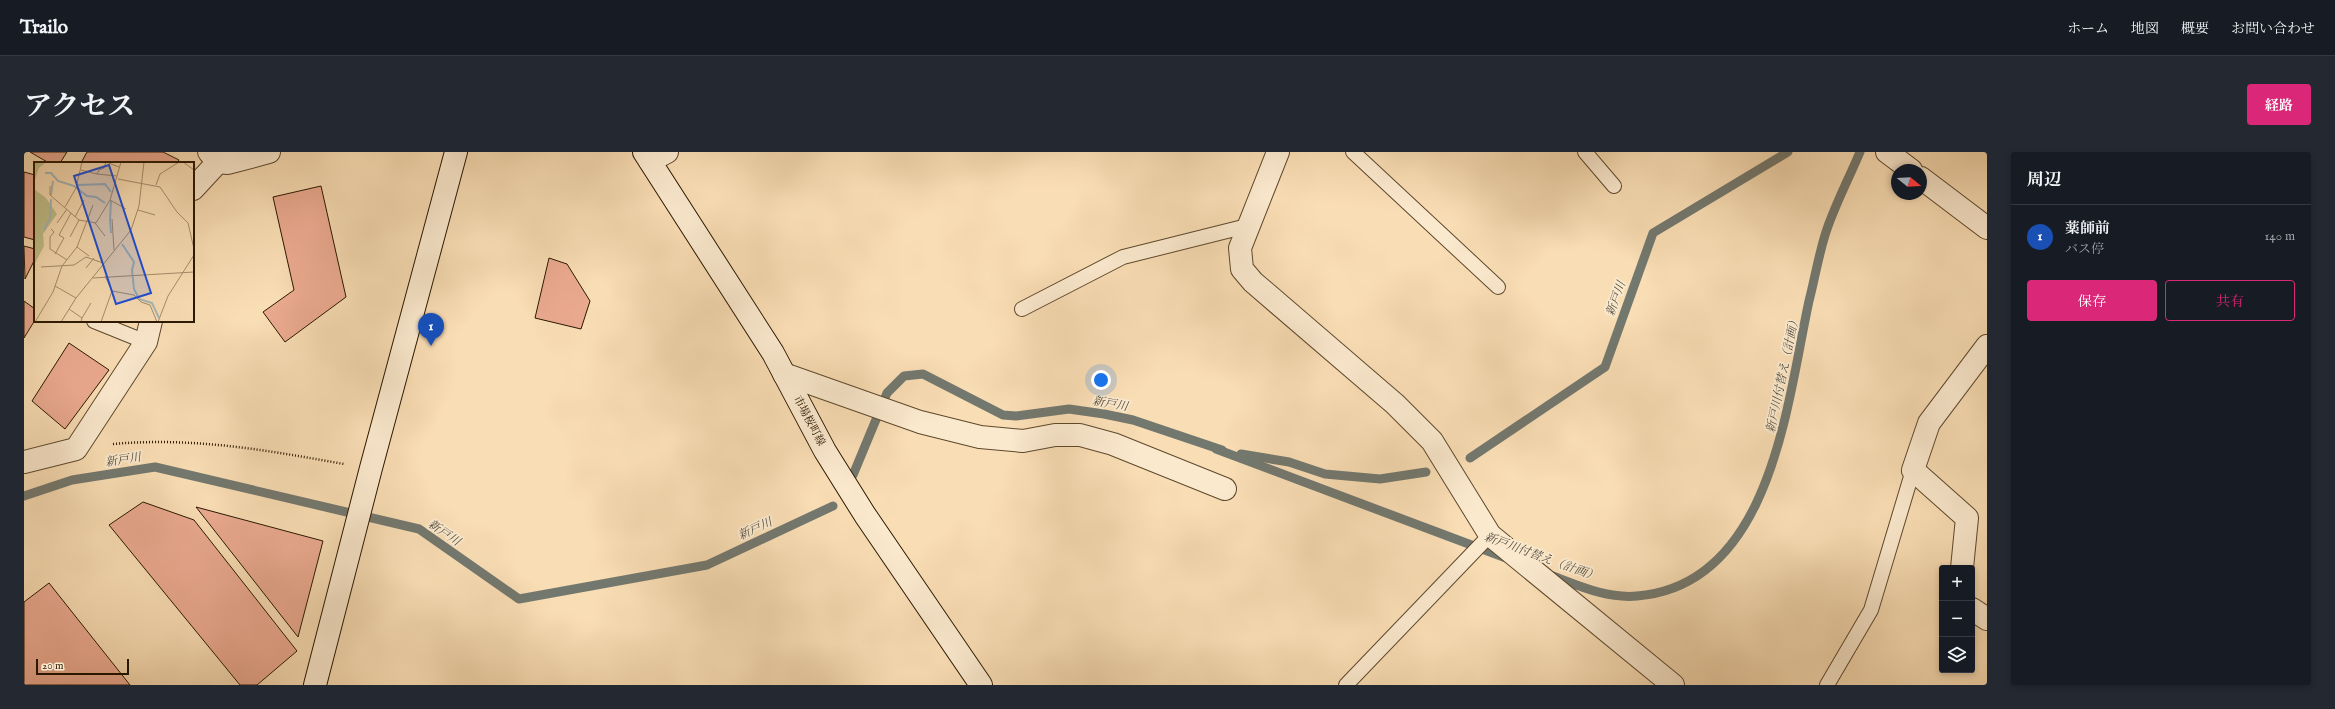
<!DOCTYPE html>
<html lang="ja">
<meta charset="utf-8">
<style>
:root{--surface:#171b24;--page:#242831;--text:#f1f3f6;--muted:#9ea1a6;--line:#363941;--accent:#db2777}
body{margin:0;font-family:"IM FELL English","Noto Serif JP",serif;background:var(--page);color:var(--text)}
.controls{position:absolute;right:12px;bottom:12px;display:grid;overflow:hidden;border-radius:4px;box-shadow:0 2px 6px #0003}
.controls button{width:36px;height:36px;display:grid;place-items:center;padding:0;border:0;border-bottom:1px solid var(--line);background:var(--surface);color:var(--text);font:20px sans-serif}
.compass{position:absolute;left:1867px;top:12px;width:36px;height:36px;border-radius:50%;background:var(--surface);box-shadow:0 2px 6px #0003;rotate:108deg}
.scale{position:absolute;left:12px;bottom:10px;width:93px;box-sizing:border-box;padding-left:4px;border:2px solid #2a1800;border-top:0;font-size:11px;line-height:14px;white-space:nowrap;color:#2a1800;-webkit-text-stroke:3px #fbe9ce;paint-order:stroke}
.you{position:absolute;left:1077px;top:228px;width:14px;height:14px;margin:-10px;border:3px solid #fff;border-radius:50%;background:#1a73e8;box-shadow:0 0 0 6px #1a73e833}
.badge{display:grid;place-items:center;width:26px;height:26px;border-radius:50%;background:var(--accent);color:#fff;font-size:13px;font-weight:700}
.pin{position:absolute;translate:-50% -33px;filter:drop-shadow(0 1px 2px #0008)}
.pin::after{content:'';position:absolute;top:21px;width:14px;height:12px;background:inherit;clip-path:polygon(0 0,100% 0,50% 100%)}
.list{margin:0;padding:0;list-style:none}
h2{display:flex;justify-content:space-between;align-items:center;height:52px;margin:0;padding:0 16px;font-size:17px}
h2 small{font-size:13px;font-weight:400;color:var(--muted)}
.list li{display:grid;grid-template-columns:26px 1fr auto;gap:12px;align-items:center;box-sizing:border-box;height:64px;padding:0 16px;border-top:1px solid var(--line)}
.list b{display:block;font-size:15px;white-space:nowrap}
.list p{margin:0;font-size:13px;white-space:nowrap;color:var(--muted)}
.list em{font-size:13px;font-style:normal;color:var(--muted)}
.actions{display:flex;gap:8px;padding:12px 16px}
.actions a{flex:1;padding:9px 0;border:1px solid var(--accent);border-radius:4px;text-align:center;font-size:14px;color:var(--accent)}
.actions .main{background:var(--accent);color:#fff}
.icon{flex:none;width:22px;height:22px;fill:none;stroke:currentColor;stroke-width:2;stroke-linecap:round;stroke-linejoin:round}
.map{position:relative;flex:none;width:1963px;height:533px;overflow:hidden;border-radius:4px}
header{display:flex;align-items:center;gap:24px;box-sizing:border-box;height:56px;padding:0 20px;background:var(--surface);border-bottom:1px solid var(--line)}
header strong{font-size:19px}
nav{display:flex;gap:22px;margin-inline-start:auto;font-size:14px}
.intro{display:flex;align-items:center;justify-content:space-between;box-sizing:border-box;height:96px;padding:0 24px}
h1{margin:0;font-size:28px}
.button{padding:10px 18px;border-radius:4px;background:var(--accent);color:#fff;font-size:14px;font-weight:700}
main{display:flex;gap:24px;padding:0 24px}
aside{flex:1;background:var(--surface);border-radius:4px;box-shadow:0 2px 6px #0003}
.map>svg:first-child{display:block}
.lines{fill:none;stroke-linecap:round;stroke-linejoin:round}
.stream{stroke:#73786f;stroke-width:9}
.building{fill:#ebaa90;stroke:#2a1800}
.lane-casing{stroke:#5e492d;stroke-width:16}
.street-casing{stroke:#5e492d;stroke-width:24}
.secondary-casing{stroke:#2a1800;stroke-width:24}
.path{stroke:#2a1800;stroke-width:2.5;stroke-dasharray:1 2;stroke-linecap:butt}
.lane{stroke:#fbe9ce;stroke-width:14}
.street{stroke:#fbe9ce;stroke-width:22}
.secondary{stroke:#fbe9ce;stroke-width:22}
.labels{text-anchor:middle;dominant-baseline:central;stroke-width:3.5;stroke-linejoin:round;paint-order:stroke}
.street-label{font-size:11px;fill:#2a1800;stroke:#fbe9ce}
.water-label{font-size:12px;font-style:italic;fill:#555041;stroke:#fbe9ce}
.inset-river{fill:none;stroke:#a4b8b9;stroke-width:2}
.inset-road{fill:none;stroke:#a68e6c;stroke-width:1}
.view{fill:#1d4ed8;fill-opacity:0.15;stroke:#1d4ed8;stroke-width:2}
.inset-edge{fill:none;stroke:#2a1800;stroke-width:2}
</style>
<header>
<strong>Trailo</strong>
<nav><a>ホーム</a><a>地図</a><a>概要</a><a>お問い合わせ</a></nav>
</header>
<div class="intro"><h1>アクセス</h1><a class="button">経路</a></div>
<main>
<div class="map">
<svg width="1963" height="533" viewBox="0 0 1963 533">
<rect width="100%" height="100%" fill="#f9ddb4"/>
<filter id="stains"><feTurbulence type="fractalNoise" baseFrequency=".005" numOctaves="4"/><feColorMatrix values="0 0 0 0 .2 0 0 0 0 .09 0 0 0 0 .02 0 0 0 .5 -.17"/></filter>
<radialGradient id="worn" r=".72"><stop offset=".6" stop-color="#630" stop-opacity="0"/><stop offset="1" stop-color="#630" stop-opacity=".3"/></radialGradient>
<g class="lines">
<g class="stream">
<polyline points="1192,297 1482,406"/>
<polyline points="1217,302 1265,310 1301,322 1356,327 1402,320"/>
<polyline points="1446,306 1581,215 1629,81 1764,0"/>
<polyline points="829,323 863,241 880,224 899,222 979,263 992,264 1045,257 1080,262 1109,268 1198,298"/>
<polyline points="0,344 48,328 131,315 395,377 495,447 683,413 809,354"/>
<path d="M1526 423C1553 433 1583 447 1613 444 1748 433 1763 250 1785 149 1791 126 1795 100 1803 77 1812 51 1825 26 1836 0"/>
</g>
</g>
<g class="building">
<polygon points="6,0 43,0 36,11 25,11"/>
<polygon points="63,0 139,0 155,8 153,11 57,11"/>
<polygon points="0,20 11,23 11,88 0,85"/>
<polygon points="297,34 322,145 261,190 239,160 270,138 249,45"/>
<polygon points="0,94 11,97 11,107 1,127"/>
<polygon points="525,106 543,112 566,149 557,177 511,166"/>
<polygon points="0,149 11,157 11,168 0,186"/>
<polygon points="45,191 85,218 41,277 8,249"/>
<polygon points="119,350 170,368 273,499 233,533 216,533 85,373"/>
<polygon points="172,355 299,389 274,485"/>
<polygon points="25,431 106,533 0,533 0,450"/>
</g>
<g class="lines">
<defs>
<g id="lane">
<polyline points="1329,0 1474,135"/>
<polyline points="1561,0 1590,34"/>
<polyline points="998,157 1099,105 1223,74"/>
<polyline points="70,169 122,190"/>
<polyline points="1322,533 1466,383"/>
<polyline points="1803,533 1847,458 1889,318"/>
</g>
<g id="street">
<polyline points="185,0 194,10 204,11 245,0"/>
<polyline points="1254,0 1216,96 1218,117 1229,130 1371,252 1408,289 1466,383 1649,533"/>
<polyline points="1863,0 1887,18"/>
<polyline points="626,9 643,0"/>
<polyline points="1897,26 1963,76"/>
<polyline points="169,37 194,10"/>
<polyline points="760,222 896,270 956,285 999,289 1031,283 1056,283 1089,292 1201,337"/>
<polyline points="0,310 52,297 122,190 127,169"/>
<polyline points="1938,416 1943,366 1889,318 1905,271 1963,194"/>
<polyline points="1948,457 1963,467"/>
</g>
<g id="secondary">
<polyline points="620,0 749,201 801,299 841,363 957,533"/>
<polyline points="291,533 347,316 432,0"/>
</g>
</defs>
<use href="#lane" class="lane-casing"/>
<use href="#street" class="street-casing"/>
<use href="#secondary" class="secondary-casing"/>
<path class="path" d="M89 292C171 285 241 298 320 312"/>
<use href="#lane" class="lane"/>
<use href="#street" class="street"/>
<use href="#secondary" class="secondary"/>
</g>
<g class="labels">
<g class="street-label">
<text transform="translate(785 269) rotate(62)">市場桜町線</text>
</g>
<g class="water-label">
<text transform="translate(1592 147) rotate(-70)">新戸川</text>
<text transform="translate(1759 222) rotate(-78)">新戸川付替え（計画）</text>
<text transform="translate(1086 252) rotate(10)">新戸川</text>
<text transform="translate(99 308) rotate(-9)">新戸川</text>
<text transform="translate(731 377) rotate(-25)">新戸川</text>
<text transform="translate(420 381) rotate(34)">新戸川</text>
<text transform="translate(1517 405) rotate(20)">新戸川付替え（計画）</text>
</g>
</g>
<g transform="translate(10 10)">
<rect width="160" height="160" fill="#f9ddb4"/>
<path d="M0 0H12L5 6 0 20ZM0 27 12 36 23 52 9 72 10 84 0 103Z" fill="#c1c08a"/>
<path class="inset-river" d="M11 11H17L24 19 40 24 53 34 62 35 71 41M44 23 71 22 77 30M17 33 19 19M76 58 77 39M76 58 77 71M10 68 16 56 17 37M88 82 100 100 98 108 100 127 105 137 118 141 125 156"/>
<path class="inset-road" d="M72 0 85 5M149 0 160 8M47 8 63 12 65 8 70 6 72 0M63 12 83 14M84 17 126 25 143 50 154 61 160 87M122 23 126 12 145 0M16 24V33L45 58 62 61 76 38 87 0M76 38 92 47M31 45 42 26 48 0M104 48 121 53M41 55 50 38M78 57 80 88M23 61 33 47M61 61 71 74M17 67 20 70 16 75V87L33 98M36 75 45 58M43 85 55 94M21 92 30 76 25 73 37 51M7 105 40 103 52 95 69 101M52 106 60 96M59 116 160 110M21 124 42 136M78 129 100 133 107 140 116 143 123 160M35 147 48 156 47 160M48 156 57 141M1 160 19 130 28 104 43 85 59 43M27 160 42 136 97 68 105 44 110 0M67 160 78 129 71 114M124 160 134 134 160 93"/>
<path class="view" d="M75 3 117 131 82 142 40 14Z"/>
<rect width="160" height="160" class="inset-edge"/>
</g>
<rect width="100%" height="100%" filter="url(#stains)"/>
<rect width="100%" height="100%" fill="url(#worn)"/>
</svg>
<div class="controls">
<button>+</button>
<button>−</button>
<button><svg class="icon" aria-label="layers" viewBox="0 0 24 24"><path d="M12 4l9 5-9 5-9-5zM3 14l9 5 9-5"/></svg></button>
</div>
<svg class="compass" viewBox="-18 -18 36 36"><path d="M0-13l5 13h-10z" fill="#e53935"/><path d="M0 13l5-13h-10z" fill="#9ea1a6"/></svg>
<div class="scale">20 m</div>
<div class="you"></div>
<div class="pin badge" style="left:407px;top:194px;background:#1a4fb4">1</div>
</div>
<aside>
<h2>周辺<small></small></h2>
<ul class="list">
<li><span class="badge" style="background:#1a4fb4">1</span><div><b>薬師前</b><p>バス停</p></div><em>140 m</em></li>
</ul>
<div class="actions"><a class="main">保存</a><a>共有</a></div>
</aside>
</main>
